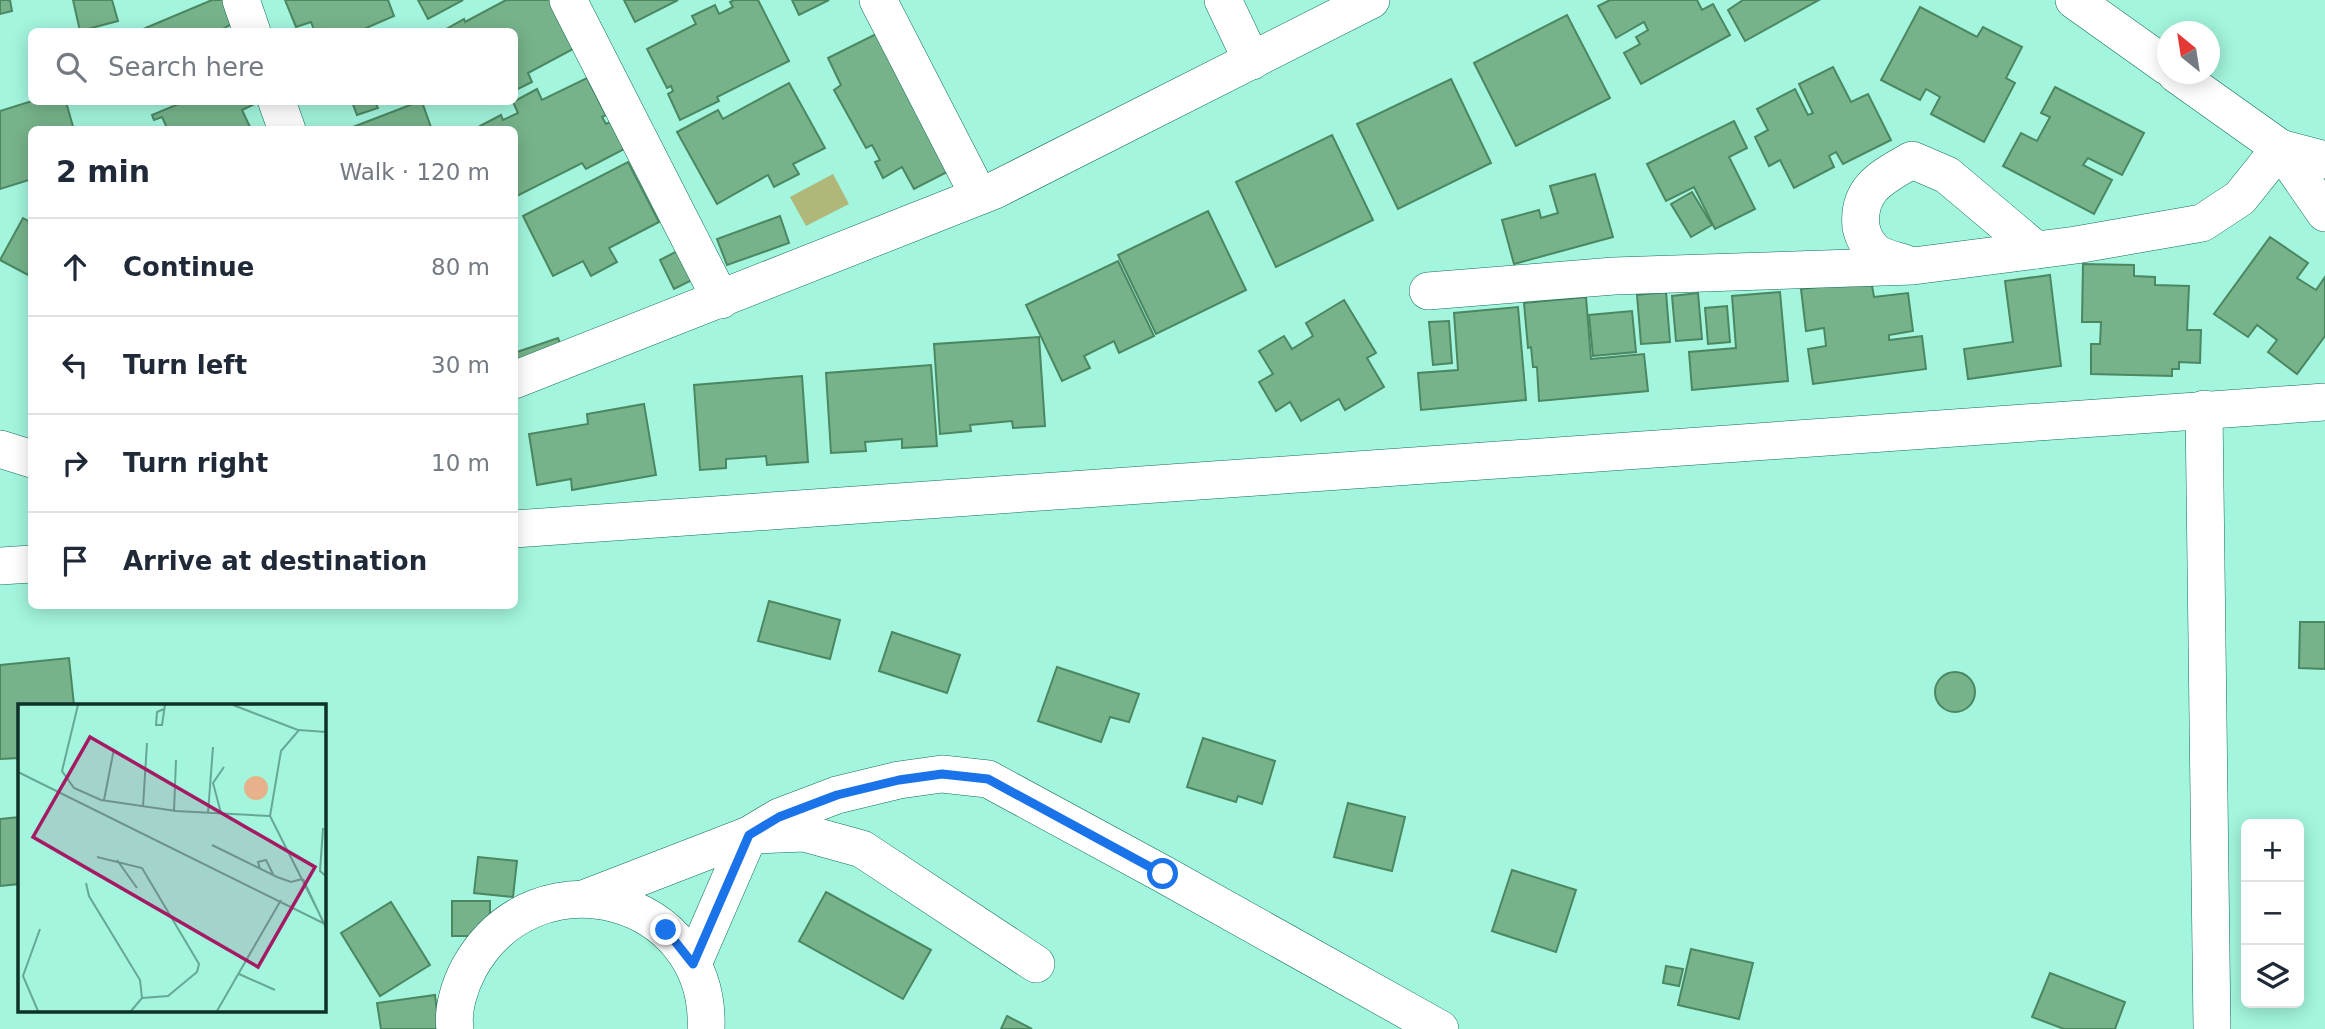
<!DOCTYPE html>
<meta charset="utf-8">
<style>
:root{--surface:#fff;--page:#f2f2f3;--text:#1f2937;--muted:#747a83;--line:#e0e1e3}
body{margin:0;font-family:"DejaVu Sans",sans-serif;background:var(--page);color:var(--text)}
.controls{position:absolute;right:21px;bottom:21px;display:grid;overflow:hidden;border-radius:10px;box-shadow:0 4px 18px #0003}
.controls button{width:63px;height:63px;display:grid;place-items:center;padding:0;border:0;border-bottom:2px solid var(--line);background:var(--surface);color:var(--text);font:35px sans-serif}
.compass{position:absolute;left:2157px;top:21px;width:63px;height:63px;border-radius:50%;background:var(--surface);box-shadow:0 4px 18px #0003;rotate:330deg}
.stop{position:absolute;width:21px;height:21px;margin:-16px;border:5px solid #1a73e8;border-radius:50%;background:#fff}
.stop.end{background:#1a73e8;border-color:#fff;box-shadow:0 2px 7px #0008}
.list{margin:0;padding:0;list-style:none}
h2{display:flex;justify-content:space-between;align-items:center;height:91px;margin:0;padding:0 28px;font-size:30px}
h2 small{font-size:23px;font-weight:400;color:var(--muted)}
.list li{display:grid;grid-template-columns:46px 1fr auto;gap:21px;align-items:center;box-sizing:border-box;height:98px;padding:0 28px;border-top:2px solid var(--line)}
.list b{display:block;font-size:26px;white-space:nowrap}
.list em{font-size:23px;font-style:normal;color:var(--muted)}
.icon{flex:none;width:38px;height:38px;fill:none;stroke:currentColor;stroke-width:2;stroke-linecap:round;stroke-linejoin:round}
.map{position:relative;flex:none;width:2325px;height:1029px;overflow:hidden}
.search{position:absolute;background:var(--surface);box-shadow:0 4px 18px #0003;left:28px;top:28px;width:490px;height:77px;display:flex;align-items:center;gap:18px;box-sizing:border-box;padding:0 24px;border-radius:10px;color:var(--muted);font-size:26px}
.panel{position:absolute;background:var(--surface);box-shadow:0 4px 18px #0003;left:28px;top:126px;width:490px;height:483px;border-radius:10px}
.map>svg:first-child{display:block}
.water{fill:#afb878}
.building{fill:#76b38b;stroke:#4b8761;stroke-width:2}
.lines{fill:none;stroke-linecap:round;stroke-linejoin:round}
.minor-casing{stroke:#116e5b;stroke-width:38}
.minor{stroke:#fff;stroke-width:37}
.route{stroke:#1a73e8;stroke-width:9}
.inset-road{fill:none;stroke:#67a796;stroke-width:2}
.view{fill:#a41a63;fill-opacity:0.15;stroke:#a41a63;stroke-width:3.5}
.inset-edge{fill:none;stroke:#0e3129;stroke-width:3.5}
</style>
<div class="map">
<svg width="2325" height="1029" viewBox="0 0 2325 1029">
<rect width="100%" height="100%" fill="#a3f5de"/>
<polygon class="water" points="833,174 849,204 806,226 790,197"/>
<g class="building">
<polygon points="0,0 10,0 12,11 0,14"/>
<polygon points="73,0 112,0 118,21 80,31"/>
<polygon points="212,0 224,0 234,23 217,32 136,32"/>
<polygon points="285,0 388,0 394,16 357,32 328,32 326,29 315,32 311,22 296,27"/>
<polygon points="418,0 463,0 428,19"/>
<polygon points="506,0 556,0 573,49 528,73 532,82 514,91 514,32 441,32 464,19 465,22"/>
<polygon points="624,0 678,0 635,22"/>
<polygon points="734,0 758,0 789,61 717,97 719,101 680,120 668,94 673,91 671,86 667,88 647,49 696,24 692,16 715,5 719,14 733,7 730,2"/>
<polygon points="792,0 829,0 799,15"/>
<polygon points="1610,0 1697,0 1702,10 1713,4 1730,35 1641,84 1624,53 1640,44 1636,37 1648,30 1644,22 1616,38 1598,6"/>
<polygon points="1743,0 1819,0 1745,41 1728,10"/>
<polygon points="1920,7 1977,37 1983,27 2022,47 2006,78 2015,83 1984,142 1931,114 1940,97 1926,89 1920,100 1881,80"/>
<polygon points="1567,15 1610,98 1516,146 1474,63"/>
<polygon points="882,31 947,172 914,189 902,167 883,178 875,162 880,160 872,145 866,148 834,90 841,85 828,58"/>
<polygon points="1833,67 1851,102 1868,94 1891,140 1843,164 1836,152 1829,156 1834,167 1794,188 1780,160 1769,166 1755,137 1768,130 1757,109 1795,89 1808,115 1813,113 1799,84"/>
<polygon points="587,78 606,115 602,117 606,124 612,121 626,148 586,169 582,163 515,197 514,130 482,130 480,126 501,115 503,120 518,113 513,102 537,89 542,100"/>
<polygon points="1451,79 1491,163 1398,209 1357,124"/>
<polygon points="789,83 825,148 793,164 799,174 774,187 768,175 717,204 677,132 718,110 723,119"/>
<polygon points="2055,87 2144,133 2122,175 2088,158 2083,165 2112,180 2094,214 2003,166 2021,133 2037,141 2050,117 2041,113"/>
<polygon points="32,101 66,102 74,130 32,130 32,179 0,189 0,111"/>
<polygon points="183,102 259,102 242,110 250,127 244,130 168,130 162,117 154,120 152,115"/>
<polygon points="352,102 375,102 378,108 357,115"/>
<polygon points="418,102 422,102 432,130 345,130"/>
<polygon points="1734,121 1747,148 1729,157 1755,209 1715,229 1694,187 1666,201 1647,164"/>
<polygon points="1332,135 1373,220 1276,267 1236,182"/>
<polygon points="628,162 659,222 609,248 617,262 591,276 583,261 553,276 523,216"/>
<polygon points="1595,174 1613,237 1514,264 1502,220 1539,210 1541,218 1558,213 1550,186"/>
<polygon points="1692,192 1712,225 1691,237 1671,204"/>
<polygon points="1208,211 1246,290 1156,334 1118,255"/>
<polygon points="780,216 789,243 727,265 717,239"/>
<polygon points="23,218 32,223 32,277 0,260"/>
<polygon points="2270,237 2308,263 2297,278 2316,290 2325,277 2325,336 2297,374 2268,352 2277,340 2257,325 2248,337 2214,314"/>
<polygon points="683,248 698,277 674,289 660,260"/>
<polygon points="1118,261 1154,336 1119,353 1114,341 1084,356 1090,368 1062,381 1026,305"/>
<polygon points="2083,264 2134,265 2134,276 2155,277 2155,285 2189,286 2187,330 2201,330 2200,363 2179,362 2179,369 2172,369 2172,376 2091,374 2091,344 2100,344 2101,322 2082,322"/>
<polygon points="2050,275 2061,366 1968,379 1964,349 2013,342 2005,281"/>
<polygon points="1871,280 1874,297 1908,293 1913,331 1889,335 1889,340 1922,336 1926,369 1813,384 1808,349 1826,346 1824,328 1806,331 1801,289"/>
<polygon points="1666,292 1670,342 1641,344 1637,295"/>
<polygon points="1780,292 1788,381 1692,390 1689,352 1736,348 1732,296"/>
<polygon points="1698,293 1702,339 1676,341 1672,296"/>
<polygon points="1586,297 1591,359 1644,354 1648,391 1539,401 1537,367 1533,367 1531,347 1528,348 1524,303"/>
<polygon points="1344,300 1376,353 1367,358 1384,387 1345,410 1339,399 1301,421 1290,402 1276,411 1259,382 1273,374 1259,351 1284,336 1292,349 1313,336 1306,323"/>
<polygon points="1727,306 1730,342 1708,344 1705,308"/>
<polygon points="1518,307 1526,400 1421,410 1418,373 1458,370 1454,313"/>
<polygon points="1632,311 1636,352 1593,356 1589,315"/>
<polygon points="1449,321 1452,363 1433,365 1429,322"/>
<polygon points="1039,337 1045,426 1013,428 1012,421 970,425 971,431 940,434 934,344"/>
<polygon points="558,338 563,351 514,368 514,353"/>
<polygon points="931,365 937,446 902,448 902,439 865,442 866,451 831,453 826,373"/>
<polygon points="802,376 808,462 767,465 766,456 726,459 726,468 700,470 694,385"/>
<polygon points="644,404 656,475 572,490 571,479 537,485 529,434 588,424 587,414"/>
<polygon points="769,601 840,620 830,659 758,641"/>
<polygon points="2300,622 2325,622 2325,669 2299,668"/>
<polygon points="892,632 960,655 947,693 879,671"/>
<polygon points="69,658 74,705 19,705 19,758 0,759 0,665"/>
<polygon points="1057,667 1139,694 1129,722 1110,717 1101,742 1038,721"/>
<circle cx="1955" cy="692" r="20"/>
<polygon points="1203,738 1275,761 1262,804 1238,796 1236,802 1187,787"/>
<polygon points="1348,803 1405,817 1392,871 1334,857"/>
<polygon points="19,817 19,884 0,886 0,819"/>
<polygon points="478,857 517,861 513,897 474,893"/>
<polygon points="1512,870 1576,890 1556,952 1492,931"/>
<polygon points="826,892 931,950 903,999 799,941"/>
<rect x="452" y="901" width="38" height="35"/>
<polygon points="391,902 430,965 380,996 341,933"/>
<polygon points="1691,949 1753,963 1739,1019 1678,1005"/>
<polygon points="1666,966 1683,969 1679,986 1663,983"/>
<polygon points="2050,973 2125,1002 2115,1029 2064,1029 2032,1017"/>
<polygon points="435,995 439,1029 381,1029 377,1003"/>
<polygon points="1007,1016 1032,1029 1001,1029"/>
</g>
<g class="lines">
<defs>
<g id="minor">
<polyline points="241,0 252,32"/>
<polyline points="568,0 721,300"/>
<polyline points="878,0 979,196"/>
<polyline points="1223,0 1252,61"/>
<polyline points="2074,0 2168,67"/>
<polyline points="2176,74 2280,148 2325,213"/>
<polyline points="277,102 287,130"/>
<polyline points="2280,148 2325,160"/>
<path d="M1909 265C1899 261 1887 259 1878 254 1869 248 1863 237 1861 227 1857 188 1883 177 1912 160L1947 175 2036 250"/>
<polyline points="1428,291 1614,276 1913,266 2076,245 2202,223 2240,198 2280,148"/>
<polyline points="514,380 995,190 1371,0"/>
<polyline points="2204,409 2212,1029"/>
<polyline points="0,449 32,459"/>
<polyline points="514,529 2325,402"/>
<polyline points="0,566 32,564"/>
<polyline points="757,835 804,833 862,849 1036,964"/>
<polyline points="586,898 749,835 779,817 837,795 899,780 942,774 988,779 1163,874 1440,1029"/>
<polyline points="693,964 749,835"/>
<path d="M455 1029C452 1009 460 985 469 968 535 849 712 895 706 1029"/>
</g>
</defs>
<use href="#minor" class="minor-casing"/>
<use href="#minor" class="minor"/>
</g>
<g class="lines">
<polyline class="route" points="666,930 693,964 749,835 779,817 837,795 899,780 942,774 988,779 1163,874"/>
</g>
<g transform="translate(18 704)">
<rect width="308" height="308" fill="#a3f5de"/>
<path d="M226 84a12 12 0 1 1 24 0a12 12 0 1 1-24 0Z" fill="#e7b18c"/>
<path class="inset-road" d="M60 1 44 67 56 84 83 96 158 107 252 112M215 1 280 26M146 5 139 8 138 21H144L147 1M0 68 305 219M86 96 96 45M125 103 129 39M156 107 158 56M190 109 195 43M203 109 195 79 206 63M305 124 302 167 308 172M194 141 259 173 273 178 284 175M79 153 124 164 181 260 179 268 150 292 124 294 113 307M99 156 119 184M242 165 240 158 248 156 255 170M285 175 308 224M68 179 71 192 122 276 124 294M299 205 252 112 263 47 281 26 308 28M221 270 257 286M20 307 5 272 22 225M199 307 263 196"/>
<path class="view" d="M72 33 297 163 240 263 15 133Z"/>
<rect width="308" height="308" class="inset-edge"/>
</g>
</svg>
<div class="controls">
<button>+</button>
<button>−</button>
<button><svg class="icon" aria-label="layers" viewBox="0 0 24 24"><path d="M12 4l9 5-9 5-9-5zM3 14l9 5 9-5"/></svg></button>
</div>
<svg class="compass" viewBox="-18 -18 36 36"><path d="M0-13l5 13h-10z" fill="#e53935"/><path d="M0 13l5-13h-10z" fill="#747a83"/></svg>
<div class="stop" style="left:1163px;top:874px"></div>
<div class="stop end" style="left:666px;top:930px"></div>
<div class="search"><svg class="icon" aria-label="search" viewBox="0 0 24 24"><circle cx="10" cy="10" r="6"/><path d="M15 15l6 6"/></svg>Search here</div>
<section class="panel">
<h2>2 min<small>Walk · 120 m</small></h2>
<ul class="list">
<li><svg class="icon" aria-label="ahead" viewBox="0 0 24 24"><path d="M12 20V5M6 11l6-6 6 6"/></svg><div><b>Continue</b></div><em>80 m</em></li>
<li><svg class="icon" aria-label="left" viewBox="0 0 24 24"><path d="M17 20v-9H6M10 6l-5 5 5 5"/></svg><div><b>Turn left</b></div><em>30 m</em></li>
<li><svg class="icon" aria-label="right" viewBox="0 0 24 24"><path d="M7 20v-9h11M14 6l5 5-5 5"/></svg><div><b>Turn right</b></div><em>10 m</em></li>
<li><svg class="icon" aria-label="arrive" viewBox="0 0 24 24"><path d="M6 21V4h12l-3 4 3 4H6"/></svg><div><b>Arrive at destination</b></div></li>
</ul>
</section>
</div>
